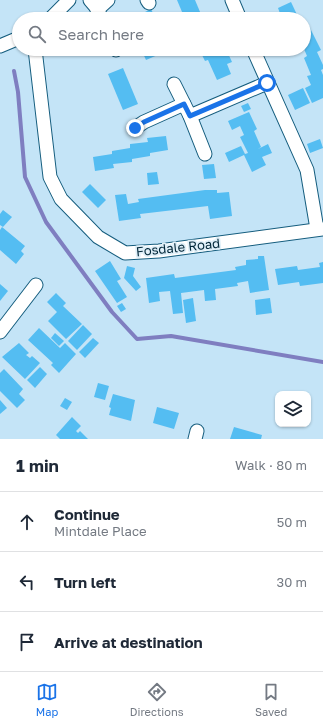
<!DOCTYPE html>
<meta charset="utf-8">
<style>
:root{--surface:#fff;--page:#f2f2f3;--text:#1f2937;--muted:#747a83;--line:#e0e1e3;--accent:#1a73e8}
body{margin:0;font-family:"Golos Text",sans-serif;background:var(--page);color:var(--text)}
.controls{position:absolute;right:12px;bottom:12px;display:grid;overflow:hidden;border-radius:8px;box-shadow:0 1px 3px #0004}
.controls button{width:36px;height:36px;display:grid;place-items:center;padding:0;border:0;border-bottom:1px solid var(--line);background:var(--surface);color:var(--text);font:20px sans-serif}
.stop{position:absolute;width:12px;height:12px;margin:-9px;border:3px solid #1a73e8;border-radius:50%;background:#fff}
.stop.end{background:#1a73e8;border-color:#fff;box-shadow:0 1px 4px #0008}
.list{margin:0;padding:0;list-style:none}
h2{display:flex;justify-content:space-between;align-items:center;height:52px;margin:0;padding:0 16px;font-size:17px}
h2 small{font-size:13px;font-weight:400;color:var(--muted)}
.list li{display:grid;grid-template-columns:26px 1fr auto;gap:12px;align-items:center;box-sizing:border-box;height:60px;padding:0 16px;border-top:1px solid var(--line)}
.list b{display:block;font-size:15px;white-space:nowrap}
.list p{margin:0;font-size:13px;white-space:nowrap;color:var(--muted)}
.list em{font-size:13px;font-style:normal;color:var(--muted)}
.icon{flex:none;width:22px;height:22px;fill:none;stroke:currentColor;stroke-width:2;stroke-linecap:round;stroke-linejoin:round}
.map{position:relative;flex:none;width:323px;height:439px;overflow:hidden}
.search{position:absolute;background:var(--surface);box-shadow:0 1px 3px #0004;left:12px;right:12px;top:12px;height:44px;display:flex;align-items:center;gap:10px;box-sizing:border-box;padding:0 14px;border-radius:22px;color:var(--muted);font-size:15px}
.sheet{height:232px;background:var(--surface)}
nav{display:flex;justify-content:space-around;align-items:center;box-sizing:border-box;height:56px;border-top:1px solid var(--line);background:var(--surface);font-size:11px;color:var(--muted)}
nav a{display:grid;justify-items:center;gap:2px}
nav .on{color:var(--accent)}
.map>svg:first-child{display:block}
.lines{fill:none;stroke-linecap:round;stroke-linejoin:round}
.stream{stroke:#7f7ec0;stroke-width:4}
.building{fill:#54bdf2}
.minor-casing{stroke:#155d7e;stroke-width:15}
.minor{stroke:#fff;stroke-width:13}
.route{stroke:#1a73e8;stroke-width:5}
.labels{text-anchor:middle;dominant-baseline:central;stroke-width:3.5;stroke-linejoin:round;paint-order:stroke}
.street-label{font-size:13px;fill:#002638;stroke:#dfeff8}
</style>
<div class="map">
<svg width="323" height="439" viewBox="0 0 323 439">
<rect width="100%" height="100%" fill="#c4e4f7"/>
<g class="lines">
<polyline class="stream" points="14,71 18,92 25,177 46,222 112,312 137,339 171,336 323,362"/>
</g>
<g class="building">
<polygon points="177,0 195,0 203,19 185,19"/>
<polygon points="291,2 299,19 282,19 278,8"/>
<polygon points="151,9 156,19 146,19 143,13"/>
<polygon points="230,13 232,19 217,19"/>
<polygon points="304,22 306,27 309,26 321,50 317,52 323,65 323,69 321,70 323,75 323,98 312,103 305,88 311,85 307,76 311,75 304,58 307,56 304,49"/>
<polygon points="141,49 158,49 160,54 146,60"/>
<polygon points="199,49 224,49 225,52 227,51 232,62 227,64 231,74 217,80 208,60 205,61"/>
<polygon points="123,68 138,104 123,110 108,74"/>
<polygon points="303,88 310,103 295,110 288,95"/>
<polygon points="248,103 251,109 244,112 241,106"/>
<polygon points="249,112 257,129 254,131 261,147 258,149 268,144 272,153 262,157 266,165 252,172 244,155 229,162 225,153 241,146 245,154 248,153 240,137 244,135 240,126 232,130 228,121"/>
<polygon points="166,136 168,150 150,153 150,156 132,159 132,162 113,164 114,168 95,171 93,157 112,154 112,151 130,148 130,144 148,142 147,138"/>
<polygon points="320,139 323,148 310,153 307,144"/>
<polygon points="214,164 216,178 204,179 202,165"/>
<polygon points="157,172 159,184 148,185 147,173"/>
<polygon points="90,184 106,200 98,208 82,192"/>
<polygon points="205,190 217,190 217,193 229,192 232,216 210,219 208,206 140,214 141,218 119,221 115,195 126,194 128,204 139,202 138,199"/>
<polygon points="3,210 12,217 3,227 0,225 0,214"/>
<polygon points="2,227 25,246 21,251 24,254 16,264 0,250 0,230"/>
<polygon points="258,256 264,256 269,290 250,293 248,281 237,283 238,286 215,289 216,300 205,301 204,290 181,293 183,313 173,314 170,291 159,292 160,301 149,303 146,278 174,274 175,278 236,270 235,267 246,265 246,260 258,259"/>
<polygon points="110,261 121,279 117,281 127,297 117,303 95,271"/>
<polygon points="323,262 323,283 300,286 299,282 278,285 275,269 297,266 298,270 320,267 319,263"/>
<polygon points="127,266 135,268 133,276 141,287 136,291 124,278"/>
<polygon points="0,284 8,291 0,301"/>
<polygon points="56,293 66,303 63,306 82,324 66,339 48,321 57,312 47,302"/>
<polygon points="193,298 196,321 186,323 183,300"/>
<polygon points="270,298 272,313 256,315 255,300"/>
<polygon points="122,303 126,309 121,312 117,306"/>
<polygon points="83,325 92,334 77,350 68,341"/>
<polygon points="39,328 60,348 65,343 76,354 59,373 51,365 53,363 28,340"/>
<polygon points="55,333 64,341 59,346 51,338"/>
<polygon points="93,338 99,343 85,358 79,352"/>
<polygon points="19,343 29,353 26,355 30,358 32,356 40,363 25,379 2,357"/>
<polygon points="40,367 47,374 35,388 27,380"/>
<polygon points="4,369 23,389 19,394 25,400 17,408 0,391 0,373"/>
<polygon points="98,383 109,386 105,400 94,397"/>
<polygon points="113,394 135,400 131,421 109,415 111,408 109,407"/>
<polygon points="65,398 72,402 67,410 60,406"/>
<polygon points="0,400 7,408 0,414"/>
<polygon points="157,407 179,413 174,429 153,423"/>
<polygon points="72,417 81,426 76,431 78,433 80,431 88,439 60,439 56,435"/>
<polygon points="234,427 262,435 261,439 230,439"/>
</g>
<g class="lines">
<defs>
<g id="minor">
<polyline points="90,0 96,7 102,19"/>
<polyline points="147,0 149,3"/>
<polyline points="232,0 240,19"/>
<polyline points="97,10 108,0"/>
<polyline points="50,19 69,0"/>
<polyline points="0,46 19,38"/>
<polyline points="35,49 50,177 61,199 98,237 125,253 159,251 323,229"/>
<polyline points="115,49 116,50"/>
<polyline points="253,49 307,170 317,229"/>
<polyline points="174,84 190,116 205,154"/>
<polyline points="190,116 267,83"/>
<polyline points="135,128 144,122 184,104"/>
<polyline points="0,332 36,285"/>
<polyline points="195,439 197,431"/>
</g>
</defs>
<use href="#minor" class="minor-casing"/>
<use href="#minor" class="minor"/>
</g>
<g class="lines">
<polyline class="route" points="135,128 144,122 184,104 190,116 267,83"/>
</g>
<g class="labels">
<g class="street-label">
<text transform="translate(178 247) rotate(-6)">Fosdale Road</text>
</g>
</g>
</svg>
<div class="controls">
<button><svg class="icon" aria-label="layers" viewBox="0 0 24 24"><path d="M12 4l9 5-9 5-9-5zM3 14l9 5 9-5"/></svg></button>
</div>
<div class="stop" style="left:267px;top:83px"></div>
<div class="stop end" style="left:135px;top:128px"></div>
<div class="search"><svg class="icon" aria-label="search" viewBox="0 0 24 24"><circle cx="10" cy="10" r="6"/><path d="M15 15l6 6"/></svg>Search here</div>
</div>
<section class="sheet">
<h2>1 min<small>Walk · 80 m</small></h2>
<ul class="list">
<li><svg class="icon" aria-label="ahead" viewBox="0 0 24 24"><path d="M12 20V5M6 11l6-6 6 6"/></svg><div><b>Continue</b><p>Mintdale Place</p></div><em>50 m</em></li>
<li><svg class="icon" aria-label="left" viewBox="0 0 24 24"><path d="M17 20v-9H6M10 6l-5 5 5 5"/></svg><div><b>Turn left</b></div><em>30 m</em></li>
<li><svg class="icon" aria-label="arrive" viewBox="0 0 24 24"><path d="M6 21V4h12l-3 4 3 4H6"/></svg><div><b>Arrive at destination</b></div></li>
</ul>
</section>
<nav>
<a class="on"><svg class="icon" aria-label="map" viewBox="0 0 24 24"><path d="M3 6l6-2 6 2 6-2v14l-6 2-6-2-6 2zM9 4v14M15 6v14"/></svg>Map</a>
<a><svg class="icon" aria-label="directions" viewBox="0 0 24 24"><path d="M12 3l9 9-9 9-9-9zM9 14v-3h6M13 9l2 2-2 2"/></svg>Directions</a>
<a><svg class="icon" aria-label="saved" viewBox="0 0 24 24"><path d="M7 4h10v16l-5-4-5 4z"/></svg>Saved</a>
</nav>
